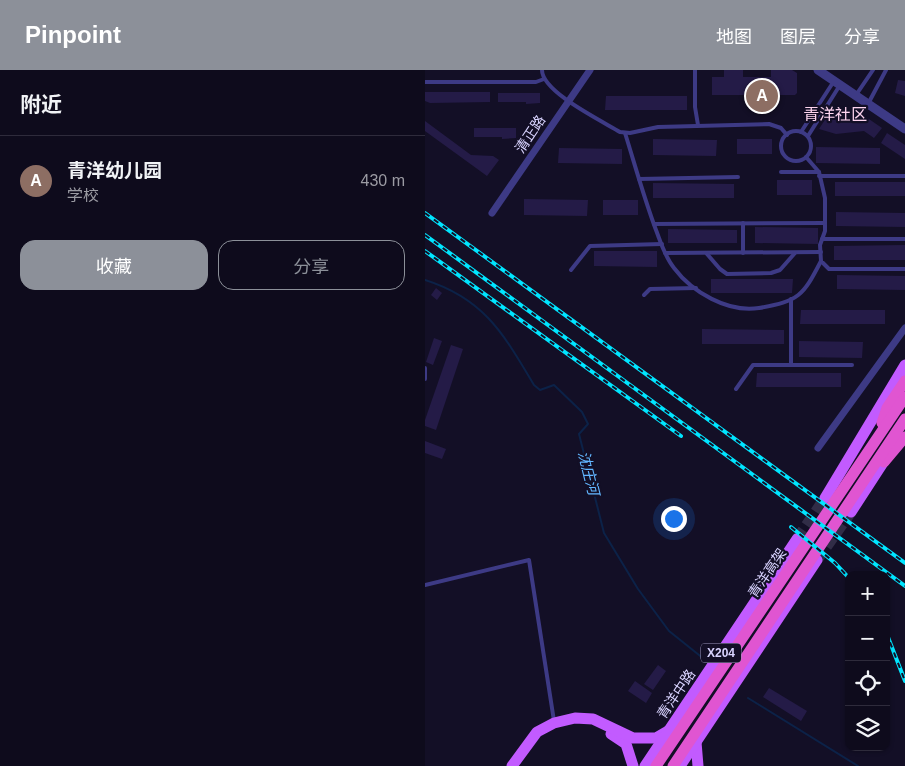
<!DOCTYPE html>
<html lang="zh">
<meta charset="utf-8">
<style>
:root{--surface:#0e0b1c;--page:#171425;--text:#f1f3f6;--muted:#9b9ba3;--line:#2e2b3b;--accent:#8c9099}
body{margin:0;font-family:Arial,"Noto Sans SC",sans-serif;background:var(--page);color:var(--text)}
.controls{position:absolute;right:15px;bottom:15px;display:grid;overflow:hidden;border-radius:10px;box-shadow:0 1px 4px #0004}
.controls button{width:45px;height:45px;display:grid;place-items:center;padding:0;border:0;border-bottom:1px solid var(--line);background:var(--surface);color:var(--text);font:25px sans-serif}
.you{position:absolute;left:248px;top:448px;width:18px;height:18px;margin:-12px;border:4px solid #fff;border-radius:50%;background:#1a73e8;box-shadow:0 0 0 8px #1a73e833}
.badge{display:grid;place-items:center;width:32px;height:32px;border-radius:50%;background:var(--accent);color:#fff;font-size:16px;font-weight:700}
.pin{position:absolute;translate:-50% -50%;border:2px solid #fff;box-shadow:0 1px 5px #0006}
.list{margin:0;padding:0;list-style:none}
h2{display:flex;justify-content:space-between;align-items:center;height:65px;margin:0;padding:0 20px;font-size:21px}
h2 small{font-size:16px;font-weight:400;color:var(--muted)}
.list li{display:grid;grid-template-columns:32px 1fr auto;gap:15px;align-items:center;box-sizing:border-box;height:90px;padding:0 20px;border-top:1px solid var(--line)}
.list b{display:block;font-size:19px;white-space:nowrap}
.list p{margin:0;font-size:16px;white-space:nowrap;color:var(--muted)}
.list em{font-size:16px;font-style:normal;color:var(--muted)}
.actions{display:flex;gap:10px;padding:15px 20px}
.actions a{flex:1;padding:11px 0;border:1px solid var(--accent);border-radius:15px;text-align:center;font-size:18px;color:var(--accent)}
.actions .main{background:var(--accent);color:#fff}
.icon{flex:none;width:28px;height:28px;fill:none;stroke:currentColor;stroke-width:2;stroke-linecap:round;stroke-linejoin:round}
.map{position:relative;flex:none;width:480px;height:696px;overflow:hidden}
header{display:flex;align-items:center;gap:30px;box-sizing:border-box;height:70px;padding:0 25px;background:var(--accent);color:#fff}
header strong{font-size:24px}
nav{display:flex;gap:28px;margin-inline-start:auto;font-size:18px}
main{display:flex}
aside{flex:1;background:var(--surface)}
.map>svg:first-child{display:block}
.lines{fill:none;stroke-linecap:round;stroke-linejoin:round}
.stream{stroke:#0c2248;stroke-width:2}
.building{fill:#241b47}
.primary-tunnel{stroke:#312d47;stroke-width:11;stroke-dasharray:11 5.5;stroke-linecap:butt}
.service{stroke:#3d3a85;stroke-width:4}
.minor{stroke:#3d3a85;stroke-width:7}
.tertiary{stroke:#3d3a85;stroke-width:9}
.primary{stroke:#c25bff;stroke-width:11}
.trunk{stroke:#e055d1;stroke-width:11}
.rail-casing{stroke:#00e5ff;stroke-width:4}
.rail{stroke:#130f26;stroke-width:2;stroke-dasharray:5.5;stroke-linecap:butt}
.labels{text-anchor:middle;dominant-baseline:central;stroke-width:4.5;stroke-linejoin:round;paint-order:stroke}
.shield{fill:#130f26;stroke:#9e99be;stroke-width:1}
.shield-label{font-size:12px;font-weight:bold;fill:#d9d4ff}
.street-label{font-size:14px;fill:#d9d4ff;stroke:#130f26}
.water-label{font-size:15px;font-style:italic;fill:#62b6ff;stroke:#130f26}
.quarter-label{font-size:16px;fill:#ffd6f0;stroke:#130f26}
</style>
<header>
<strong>Pinpoint</strong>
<nav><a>地图</a><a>图层</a><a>分享</a></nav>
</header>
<main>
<aside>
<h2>附近<small></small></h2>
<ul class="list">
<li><span class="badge" style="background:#8d6e63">A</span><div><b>青洋幼儿园</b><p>学校</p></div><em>430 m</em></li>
</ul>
<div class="actions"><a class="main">收藏</a><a>分享</a></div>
</aside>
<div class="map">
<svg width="480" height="696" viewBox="0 0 480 696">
<rect width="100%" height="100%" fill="#130f26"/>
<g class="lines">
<g class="stream">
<path d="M0 210C60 229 79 265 109 315L115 320 129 315 157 342 163 354 154 364 179 463 213 519 244 561 279 589"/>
<polyline points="323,628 433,696"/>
</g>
</g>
<g class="building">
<polygon points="299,0 318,0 318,7 346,7 346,0 367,0 372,3 372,23 370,25 287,25 287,7 299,7"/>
<polygon points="473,10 480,11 480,26 470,23"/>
<polygon points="0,22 65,22 65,32 5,33 0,31"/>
<polygon points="73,23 115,23 115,33 101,34 101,32 73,32"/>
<polygon points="181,26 262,26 262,40 180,40"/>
<polygon points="403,45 416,48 428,48 438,45 457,58 449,68 439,61 411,64 394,59"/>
<polygon points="0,51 46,85 68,86 74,90 62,106 0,61"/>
<polygon points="49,58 91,58 91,68 77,69 77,67 49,67"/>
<polygon points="462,63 480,75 480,89 456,73"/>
<polygon points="228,69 292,70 291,86 228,85"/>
<rect x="312" y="69" width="35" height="15"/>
<polygon points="391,77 455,78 455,94 391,93"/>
<polygon points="134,78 197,79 197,94 133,93"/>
<rect x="352" y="110" width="35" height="15"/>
<rect x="410" y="112" width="70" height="14"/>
<polygon points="228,113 309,114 309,128 228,128"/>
<polygon points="99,129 163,130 162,146 99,145"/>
<rect x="178" y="130" width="35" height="15"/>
<polygon points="411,142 480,143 480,157 411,156"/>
<polygon points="330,157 393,158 393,174 330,173"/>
<polygon points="243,159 312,160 312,173 243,173"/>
<polygon points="480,175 480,190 409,190 409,176"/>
<polygon points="169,181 232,181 232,197 169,196"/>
<polygon points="412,205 480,206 480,220 412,219"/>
<polygon points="286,209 368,209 367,223 286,223"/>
<polygon points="11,218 17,223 12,230 6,225"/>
<polygon points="376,240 460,240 460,254 375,254"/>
<polygon points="277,259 359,260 359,274 277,274"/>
<polygon points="9,268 17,271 8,295 1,292"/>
<polygon points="374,271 438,272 437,288 374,287"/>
<polygon points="26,275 38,279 11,360 0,356 0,350"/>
<polygon points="332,303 416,303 416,317 331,317"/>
<polygon points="0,371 21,379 17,389 0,383"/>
<polygon points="233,595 241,601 228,620 219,614"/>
<polygon points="210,611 227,623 221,633 203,621"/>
<polygon points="344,618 382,641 376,651 338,627"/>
</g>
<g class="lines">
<g class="primary-tunnel">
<polyline points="372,469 400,428"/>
<polyline points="392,490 426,442"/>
</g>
<g class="service">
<path d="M117 0C117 22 177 51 195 62L205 63 233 57 344 54 356 58 362 65"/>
<polyline points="270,0 270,37 273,55"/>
<polyline points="0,12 111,12 119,9"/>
<polyline points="431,25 448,0"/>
<polyline points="443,34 461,0"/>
<circle cx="371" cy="76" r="15"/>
<polyline points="376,62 409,11"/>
<path d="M200 63C210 95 219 128 231 160 236 173 240 187 249 198 267 222 303 243 334 238 374 231 378 226 396 191"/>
<polyline points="383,66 415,15"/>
<polyline points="381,87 394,102 400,128 400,161 395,175 396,191 404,199 480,199"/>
<polyline points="356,102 394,102"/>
<polyline points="394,106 480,106"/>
<polyline points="214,109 313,107"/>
<polyline points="229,154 400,153"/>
<polyline points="397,169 480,169"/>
<polyline points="240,183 396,182"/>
<polyline points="318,183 318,153"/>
<polyline points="282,184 295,199 302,204 346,203 355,200 370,183"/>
<polyline points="146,200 165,176 237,174"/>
<polyline points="219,225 225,219 271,218"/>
<polyline points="366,294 366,229"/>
<polyline points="0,298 0,309"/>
<polyline points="311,319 328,295 427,295"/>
<polyline points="0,515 104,490 129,651"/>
</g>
<g class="minor">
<polyline points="67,143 165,0"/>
<polyline points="393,378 480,258"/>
</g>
<polyline class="tertiary" points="393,0 480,59"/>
<g class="primary">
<polyline points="400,428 480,295"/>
<polyline points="426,442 463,385"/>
<polyline points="186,664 201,674 208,696"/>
<polyline points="271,672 273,696"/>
<polyline points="87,696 112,662 129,653 150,648 168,649 208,668 231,668 243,661"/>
<polyline points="220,696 372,469"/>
<polyline points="255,696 392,490"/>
</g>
<g class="trunk">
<polyline points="457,353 462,338 480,311"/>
<polyline points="459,392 480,367"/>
<polyline points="231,696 480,327"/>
<polyline points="248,696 480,349"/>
</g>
<defs>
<g id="rail">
<polyline points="0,143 480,493"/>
<polyline points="0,165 480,516"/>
<polyline points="0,181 256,366"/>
<polyline points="366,457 410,493 424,508"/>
<polyline points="461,562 480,611"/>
</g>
</defs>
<use href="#rail" class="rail-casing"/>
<use href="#rail" class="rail"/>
</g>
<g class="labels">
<rect class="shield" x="276" y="573.5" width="40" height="19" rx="4"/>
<g class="shield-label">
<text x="296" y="583">X204</text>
</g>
<g class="street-label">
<text transform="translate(105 64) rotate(-56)">清正路</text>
<text transform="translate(342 503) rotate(-56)">青洋高架</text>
<text transform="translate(251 624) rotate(-56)">青洋中路</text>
</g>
<g class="water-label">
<text transform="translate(164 403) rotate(76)">沈庄河</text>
</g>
<g class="quarter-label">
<text x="410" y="44">青洋社区</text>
</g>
</g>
</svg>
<div class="controls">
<button>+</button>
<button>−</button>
<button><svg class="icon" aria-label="locate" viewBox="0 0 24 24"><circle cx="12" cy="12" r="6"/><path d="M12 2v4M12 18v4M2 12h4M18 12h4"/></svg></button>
<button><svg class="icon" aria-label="layers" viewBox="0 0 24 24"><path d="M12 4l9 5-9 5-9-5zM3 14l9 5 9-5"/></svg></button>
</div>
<div class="you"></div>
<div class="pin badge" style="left:337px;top:26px;background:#8d6e63">A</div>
</div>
</main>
